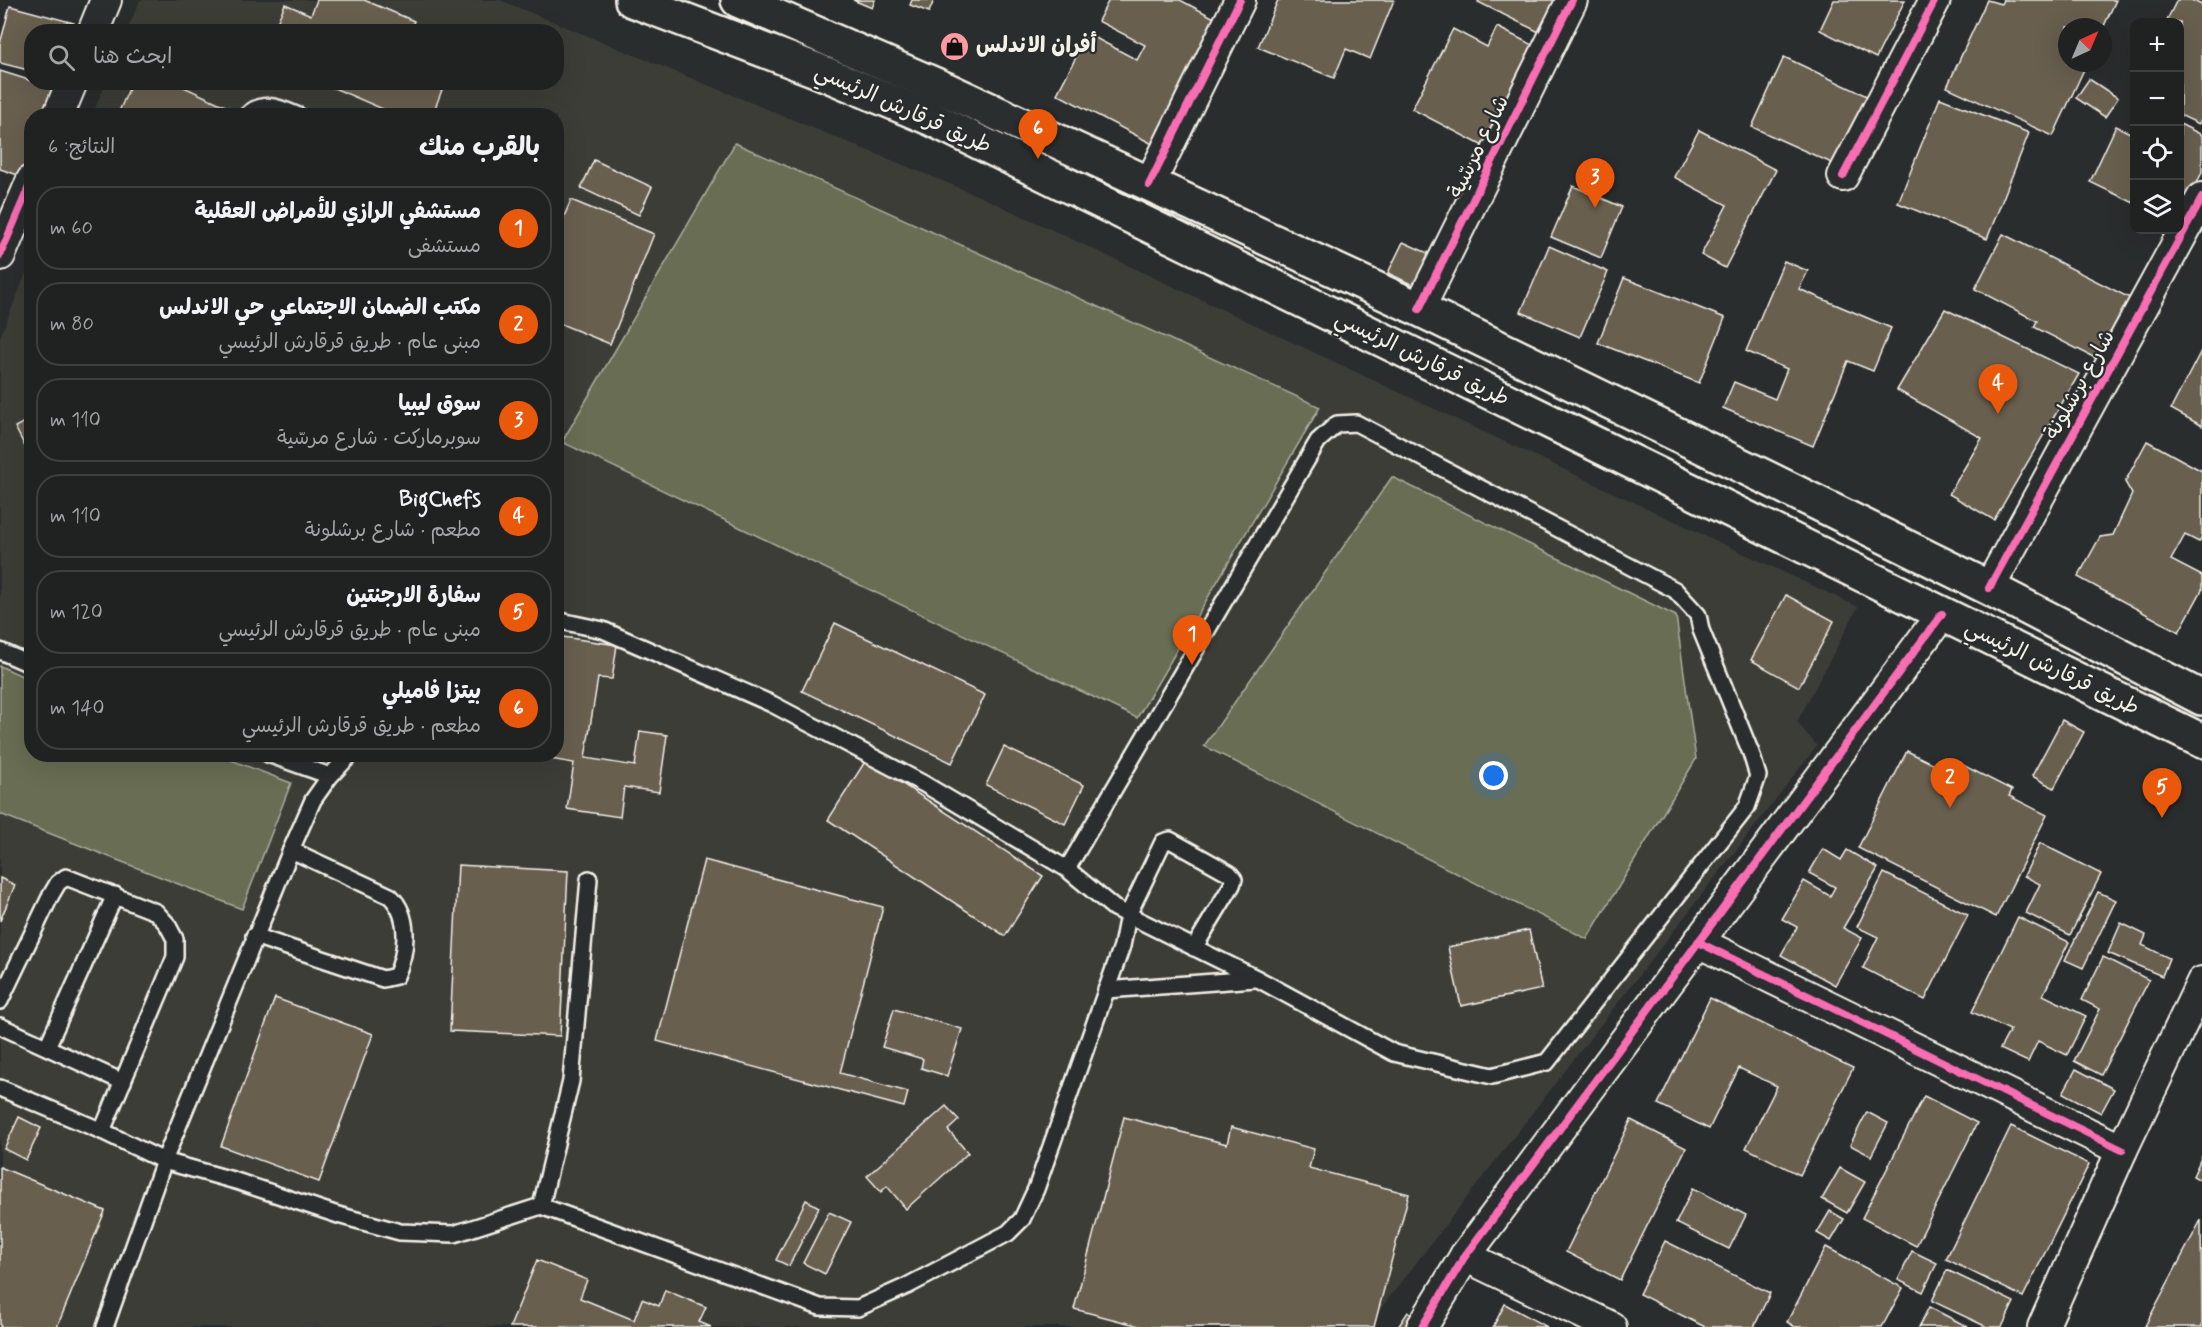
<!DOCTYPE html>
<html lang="ar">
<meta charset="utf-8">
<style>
:root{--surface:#202222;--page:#282a2a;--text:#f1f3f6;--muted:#a2a4a5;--line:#3d3f40;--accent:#ea580c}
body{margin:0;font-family:Mynerve,"Playpen Sans Arabic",sans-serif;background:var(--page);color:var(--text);direction:rtl}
.controls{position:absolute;right:18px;top:18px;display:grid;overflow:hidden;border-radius:12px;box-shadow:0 6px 24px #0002}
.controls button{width:54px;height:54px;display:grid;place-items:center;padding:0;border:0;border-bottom:2px solid var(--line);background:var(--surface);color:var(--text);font:30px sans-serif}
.compass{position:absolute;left:2058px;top:18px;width:54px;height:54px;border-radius:50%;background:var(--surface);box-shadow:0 6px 24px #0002;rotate:44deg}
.you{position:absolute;left:1494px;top:776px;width:21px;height:21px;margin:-15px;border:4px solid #fff;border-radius:50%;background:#1a73e8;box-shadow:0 0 0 9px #1a73e833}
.badge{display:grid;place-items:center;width:39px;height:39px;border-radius:50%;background:var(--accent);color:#fff;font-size:20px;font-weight:700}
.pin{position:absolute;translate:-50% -50px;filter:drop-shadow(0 2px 3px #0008)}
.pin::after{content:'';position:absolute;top:32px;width:21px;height:18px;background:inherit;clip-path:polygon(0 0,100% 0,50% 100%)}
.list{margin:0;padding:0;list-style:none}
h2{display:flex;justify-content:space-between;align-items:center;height:78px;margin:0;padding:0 24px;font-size:26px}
h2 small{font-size:20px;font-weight:400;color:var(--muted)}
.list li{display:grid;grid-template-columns:39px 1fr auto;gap:18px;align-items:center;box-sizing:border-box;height:84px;margin:0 12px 12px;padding:0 12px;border:2px solid var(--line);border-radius:24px}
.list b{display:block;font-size:22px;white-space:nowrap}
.list p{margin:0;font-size:20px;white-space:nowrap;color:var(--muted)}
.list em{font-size:20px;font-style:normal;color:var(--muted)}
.icon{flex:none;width:33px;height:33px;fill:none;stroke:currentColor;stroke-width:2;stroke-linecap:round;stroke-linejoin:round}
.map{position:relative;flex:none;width:2202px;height:1327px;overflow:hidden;direction:ltr}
.search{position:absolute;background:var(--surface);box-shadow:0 6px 24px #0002;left:24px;top:24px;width:540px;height:66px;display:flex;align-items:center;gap:15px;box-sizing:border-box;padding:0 21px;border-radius:24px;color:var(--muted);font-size:22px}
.panel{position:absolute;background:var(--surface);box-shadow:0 6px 24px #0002;left:24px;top:108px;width:540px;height:654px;border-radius:24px;direction:rtl}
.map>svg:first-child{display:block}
.built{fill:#3c3c38}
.green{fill:#676d53;stroke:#aeaf9e;stroke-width:1.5}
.building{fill:#675e4f;stroke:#f4f1e8;stroke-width:1.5}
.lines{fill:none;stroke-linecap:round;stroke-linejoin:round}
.service-casing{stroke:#f4f1e8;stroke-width:20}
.minor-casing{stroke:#f4f1e8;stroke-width:34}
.primary-casing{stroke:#f4f1e8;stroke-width:38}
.service{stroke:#2a2d2e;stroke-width:15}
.minor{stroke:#2a2d2e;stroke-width:30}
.primary{stroke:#2a2d2e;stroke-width:33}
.cycleway-casing{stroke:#2a2d2e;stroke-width:11}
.cycleway{stroke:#f96db3;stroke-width:8}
.labels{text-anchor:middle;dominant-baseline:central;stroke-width:4.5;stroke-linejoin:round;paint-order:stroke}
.poi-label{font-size:22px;font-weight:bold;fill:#f4f1e8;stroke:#2a2d2e;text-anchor:start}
.street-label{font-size:22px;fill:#f4f1e8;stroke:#2a2d2e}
</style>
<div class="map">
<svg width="2202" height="1327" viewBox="0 0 2202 1327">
<rect width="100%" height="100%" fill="#2a2d2e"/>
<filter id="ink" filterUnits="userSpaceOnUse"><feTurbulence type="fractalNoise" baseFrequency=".0167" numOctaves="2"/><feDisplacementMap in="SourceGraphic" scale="12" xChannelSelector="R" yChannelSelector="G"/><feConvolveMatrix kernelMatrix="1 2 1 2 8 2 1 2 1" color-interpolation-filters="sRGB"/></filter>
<g filter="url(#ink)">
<polygon class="built" points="140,0 500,0 984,198 1858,607 1797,722 1817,746 1378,1312 1374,1327 0,1327 0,337 31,261 32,754 556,754 556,116 92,115 106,83 556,82 556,32 127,31"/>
<g class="green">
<polygon points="735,143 1320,407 1137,718 562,442"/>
<polygon points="1392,477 1676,616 1696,759 1587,939 1204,746"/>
<polygon points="0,666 31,680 32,754 218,755 291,783 242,909 0,814"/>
</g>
<g class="building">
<polygon points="317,0 364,0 414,21 410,32 273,32 285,4 311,15"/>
<polygon points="853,0 875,0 872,8"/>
<polygon points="912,0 934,0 929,12 910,5"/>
<polygon points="1109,0 1180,0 1224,23 1158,147 1057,94 1088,34 1137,60 1145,45 1098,21"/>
<polygon points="1278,0 1394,0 1370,59 1346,49 1334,78 1258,47"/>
<polygon points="1479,0 1562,0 1545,35 1478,2"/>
<polygon points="1834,0 1905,0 1876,58 1820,30"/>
<polygon points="1987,0 2001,4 2003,0 2116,0 2103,28 2067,27 2067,63 2087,63 2053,136 1947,87"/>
<polygon points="2177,0 2191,0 2202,5 2202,117 2199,124 2180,115 2180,22 2166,22"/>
<polygon points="10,6 74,23 72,32 32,32 32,71 0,63 0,44"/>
<polygon points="1497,27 1536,47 1485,147 1412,109 1453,29 1487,47"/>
<polygon points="1784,57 1867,96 1836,165 1752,127"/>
<polygon points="0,71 32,81 32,82 54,88 46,116 32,116 32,162 27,178 0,169"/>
<polygon points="2089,79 2118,98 2105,117 2076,98"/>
<polygon points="132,82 173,82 236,111 234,116 117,116"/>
<polygon points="320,82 445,82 432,116 399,116"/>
<polygon points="1940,98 2029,133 1987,239 1898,203"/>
<polygon points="2180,124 2202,135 2202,172 2180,220"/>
<polygon points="2116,126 2134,135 2134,203 2090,182"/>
<polygon points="1699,130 1776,170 1725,268 1701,255 1727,205 1674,177"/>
<polygon points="594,160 652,187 639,215 581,188"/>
<polygon points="1573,186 1622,207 1601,258 1551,237"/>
<polygon points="571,200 654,234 610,344 556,322 556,236"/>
<polygon points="2003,234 2132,299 2101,361 2034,327 2037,321 1975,289"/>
<polygon points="1403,242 1430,254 1415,286 1388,273"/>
<polygon points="1549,246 1608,272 1580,337 1521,312"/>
<polygon points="1784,261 1808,271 1799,289 1891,328 1873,371 1848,361 1813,446 1723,408 1734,382 1775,399 1787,369 1746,351"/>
<polygon points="1624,278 1725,318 1699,383 1598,343"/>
<polygon points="1945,309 2079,374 1994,520 1949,494 1982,438 1897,390"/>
<polygon points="2202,349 2202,426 2171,409"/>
<polygon points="32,418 32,460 15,427"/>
<polygon points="2147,441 2202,471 2202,537 2199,542 2185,535 2171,560 2202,576 2202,590 2179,632 2078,577 2100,537 2113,535 2132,494 2125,482"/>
<polygon points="1786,595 1834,621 1799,687 1751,660"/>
<polygon points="835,623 985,695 952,763 802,691"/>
<polygon points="556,636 617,645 612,679 598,678 585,758 635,766 640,731 667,735 659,792 624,787 620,817 567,809 574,763 521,754 556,754"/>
<polygon points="2062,720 2084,732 2054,788 2032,776"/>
<polygon points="1004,747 1084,785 1065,824 986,785"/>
<polygon points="1907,751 1945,770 1951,759 2012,790 2009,796 2047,815 1996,917 1858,848"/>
<polygon points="866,760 1043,876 1005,936 828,820"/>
<polygon points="2040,843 2101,874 2070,935 2026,913 2040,884 2024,876"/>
<polygon points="1823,849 1841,860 1847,850 1878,868 1843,928 1862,938 1835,985 1781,955 1797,927 1782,919 1804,881 1830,896 1835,887 1809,873"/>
<polygon points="704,860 883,907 840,1073 908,1092 904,1107 657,1041"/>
<polygon points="458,865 568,871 560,1036 450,1031"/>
<polygon points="1884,873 1968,915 1925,1000 1863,968 1878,937 1857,927"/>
<polygon points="0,878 15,885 0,921"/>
<polygon points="2098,892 2116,900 2083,968 2065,960"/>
<polygon points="2018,917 2069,942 2043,995 2086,1016 2067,1055 2038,1041 2028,1062 2000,1049 2010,1030 1972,1012"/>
<polygon points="2121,923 2146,935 2142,945 2169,958 2162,976 2108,953"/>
<polygon points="1529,930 1542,989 1461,1006 1448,947"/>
<polygon points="2103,957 2149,980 2101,1075 2074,1061 2100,1009 2082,1000"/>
<polygon points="275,998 373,1034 319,1182 221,1146"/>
<polygon points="1710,998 1853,1068 1800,1175 1746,1148 1777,1086 1739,1068 1709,1129 1658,1104"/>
<polygon points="894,1009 962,1029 947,1076 921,1068 923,1059 882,1047"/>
<polygon points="2076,1069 2114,1089 2101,1113 2063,1093"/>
<polygon points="1924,1096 1977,1123 1916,1246 1862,1218"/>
<polygon points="946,1106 959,1120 948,1130 968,1153 906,1209 887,1186 881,1192 867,1176"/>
<polygon points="1867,1112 1888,1123 1871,1156 1850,1145"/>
<polygon points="19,1117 41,1128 26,1160 4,1149"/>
<polygon points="1124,1117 1227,1144 1231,1127 1314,1149 1309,1168 1409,1194 1374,1327 1143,1327 1074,1309"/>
<polygon points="1631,1120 1686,1148 1620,1280 1566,1252"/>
<polygon points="2011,1126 2089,1164 2023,1297 1946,1259"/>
<polygon points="2202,1156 2202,1181 2193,1176"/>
<polygon points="0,1167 105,1211 57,1327 0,1327"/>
<polygon points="1840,1168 1865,1182 1847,1213 1822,1199"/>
<polygon points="1693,1188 1746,1215 1729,1249 1676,1223"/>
<polygon points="806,1200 819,1207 789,1266 776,1260"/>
<polygon points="1830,1211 1844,1219 1831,1241 1817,1233"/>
<polygon points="829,1212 851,1222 825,1274 803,1263"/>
<polygon points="2201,1220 2202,1327 2148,1327 2145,1326"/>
<polygon points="1665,1241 1770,1293 1754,1327 1705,1327 1639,1294"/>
<polygon points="1826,1247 1903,1288 1882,1327 1795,1327 1787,1322"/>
<polygon points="1912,1251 1937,1263 1923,1292 1898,1280"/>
<polygon points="537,1260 587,1280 580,1298 634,1320 642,1299 659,1306 665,1290 706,1307 699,1322 711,1327 510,1327"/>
<polygon points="1947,1270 2014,1302 2002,1327 1987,1327 1932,1301"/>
<polygon points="1505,1304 1547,1327 1493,1327"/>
<polygon points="1929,1307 1968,1327 1919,1327"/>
<polygon points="1408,1312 1419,1319 1414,1327 1398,1327"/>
</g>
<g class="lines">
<defs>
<g id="service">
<path d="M246 116C263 99 280 108 299 116"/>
<polyline points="556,620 603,630 772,704 924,784 1067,869 1114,908 1258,979 1394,1053 1492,1076 1547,1062 1747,807 1758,776 1751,753 1701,630 1698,615 1675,590 1356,423 1337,424 1318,441 1067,869"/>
<polyline points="0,651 32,665"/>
<polyline points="268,754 330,776"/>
<path d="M254 936 383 979 396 976C407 952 411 916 390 896L291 850"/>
<polyline points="1106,990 1255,979"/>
<polyline points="0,1001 51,895 58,883 66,877 156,912 167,924 175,939 175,957 102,1131"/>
<polyline points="0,1026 123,1082"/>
<polyline points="47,1047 115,895"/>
<polyline points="0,1088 102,1131 164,1161 236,1181 338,1215 400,1232 454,1234 541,1206 820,1307 858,1308 907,1286 1008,1233 1022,1219 1036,1189 1122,946 1128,915 1163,842 1170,840 1229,873 1234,879 1232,885 1194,948"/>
<polyline points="541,1206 571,1081 589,879"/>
<polyline points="105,1327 164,1161 291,850 313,800 330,776 351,754"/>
</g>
<g id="minor">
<polyline points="93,32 106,0"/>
<polyline points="58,116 72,82"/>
<polyline points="1843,176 1935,0"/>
<polyline points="1149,185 1240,0"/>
<polyline points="0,255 32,180"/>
<polyline points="1419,309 1572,0"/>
<polyline points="1989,588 2202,198"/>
<polyline points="1698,942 2122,1150"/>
<polyline points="1465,1256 1611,1327"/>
<polyline points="1422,1327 1465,1256 1942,614"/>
<polyline points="2043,1327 2122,1150 2202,982"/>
</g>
<g id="primary">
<polyline points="632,0 816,70 930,118 2202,741"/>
<polyline points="738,0 947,90 1419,309 1767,478 1989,588 2202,698"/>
</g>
</defs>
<use href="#service" class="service-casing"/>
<use href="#minor" class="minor-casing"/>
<use href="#primary" class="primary-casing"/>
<use href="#service" class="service"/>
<use href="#minor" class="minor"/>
<use href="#primary" class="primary"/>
<defs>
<g id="cycleway">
<polyline points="1843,176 1935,0"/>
<polyline points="1149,185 1240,0"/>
<polyline points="0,255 32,180"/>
<polyline points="1419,309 1572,0"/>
<polyline points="1989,588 2202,198"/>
<polyline points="1698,942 2122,1150"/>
<polyline points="1422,1327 1465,1256 1942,614"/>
</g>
</defs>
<use href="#cycleway" class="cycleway-casing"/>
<use href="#cycleway" class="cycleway"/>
</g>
</g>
<defs>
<symbol id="shop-disc" viewBox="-11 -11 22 22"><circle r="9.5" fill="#ff9aa2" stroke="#2a2d2e"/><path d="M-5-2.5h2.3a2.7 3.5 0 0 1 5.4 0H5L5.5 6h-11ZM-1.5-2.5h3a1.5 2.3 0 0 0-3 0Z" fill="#111"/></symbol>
</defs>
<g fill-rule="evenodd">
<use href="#shop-disc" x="938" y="30" width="33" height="33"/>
</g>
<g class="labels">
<g class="poi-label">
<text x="976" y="46">أفران الاندلس</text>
</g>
<g class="street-label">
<text transform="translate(903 109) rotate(24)">طريق قرقارش الرئيسي</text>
<text transform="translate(1479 147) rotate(-64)">شارع مرسّية</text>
<text transform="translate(1422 359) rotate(26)">طريق قرقارش الرئيسي</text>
<text transform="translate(2080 385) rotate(-61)">شارع برشلونة</text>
<text transform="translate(2052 668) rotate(26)">طريق قرقارش الرئيسي</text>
</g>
</g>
</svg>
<div class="controls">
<button>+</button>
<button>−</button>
<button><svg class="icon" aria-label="locate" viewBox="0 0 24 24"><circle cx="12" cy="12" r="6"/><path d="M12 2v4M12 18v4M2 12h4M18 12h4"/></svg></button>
<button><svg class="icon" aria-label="layers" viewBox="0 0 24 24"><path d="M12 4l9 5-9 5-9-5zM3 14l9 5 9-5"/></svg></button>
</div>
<svg class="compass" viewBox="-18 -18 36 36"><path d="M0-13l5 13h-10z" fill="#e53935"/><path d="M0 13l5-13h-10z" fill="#a2a4a5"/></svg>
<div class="you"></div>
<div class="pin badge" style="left:1192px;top:665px">1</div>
<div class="pin badge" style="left:1950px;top:808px">2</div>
<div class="pin badge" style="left:1595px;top:208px">3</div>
<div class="pin badge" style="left:1998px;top:414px">4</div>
<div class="pin badge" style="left:2162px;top:818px">5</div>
<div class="pin badge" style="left:1038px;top:159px">6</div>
<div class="search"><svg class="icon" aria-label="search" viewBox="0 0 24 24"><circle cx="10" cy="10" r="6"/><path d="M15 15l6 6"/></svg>ابحث هنا</div>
<section class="panel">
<h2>بالقرب منك<small>النتائج: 6</small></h2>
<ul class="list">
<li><span class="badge">1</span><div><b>مستشفي الرازي للأمراض العقلية</b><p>مستشفى</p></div><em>60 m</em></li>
<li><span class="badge">2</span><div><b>مكتب الضمان الاجتماعي حي الاندلس</b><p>مبنى عام · طريق قرقارش الرئيسي</p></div><em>80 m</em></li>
<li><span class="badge">3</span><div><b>سوق ليبيا</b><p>سوبرماركت · شارع مرسّية</p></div><em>110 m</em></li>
<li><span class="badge">4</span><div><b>BigChefs</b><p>مطعم · شارع برشلونة</p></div><em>110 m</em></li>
<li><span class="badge">5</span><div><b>سفارة الارجنتين</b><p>مبنى عام · طريق قرقارش الرئيسي</p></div><em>120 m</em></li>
<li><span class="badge">6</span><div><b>بيتزا فاميلي</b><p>مطعم · طريق قرقارش الرئيسي</p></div><em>140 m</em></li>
</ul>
</section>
</div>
